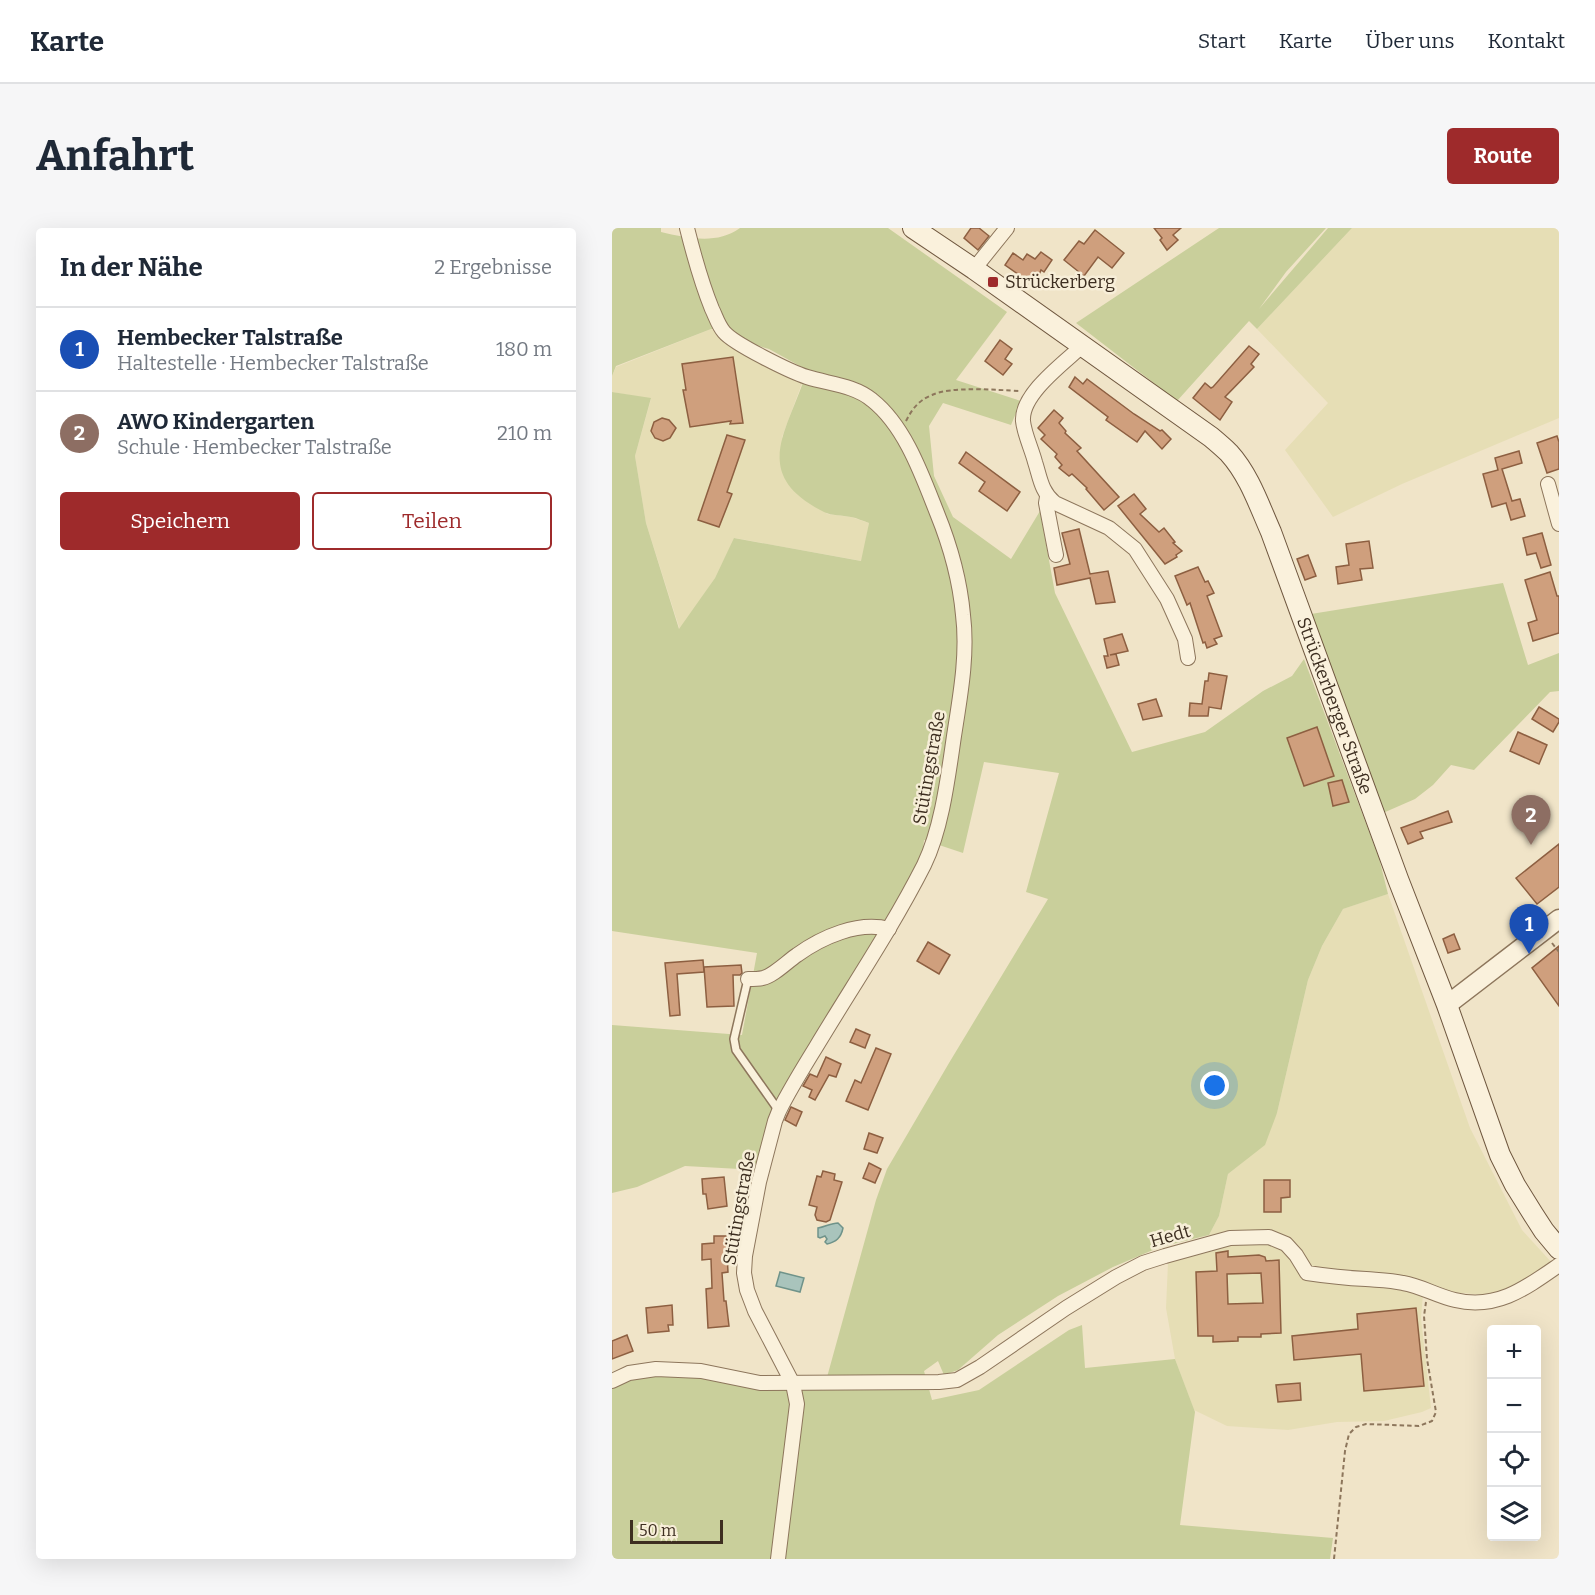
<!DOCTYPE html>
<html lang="de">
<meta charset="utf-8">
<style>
:root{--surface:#fff;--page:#f6f6f7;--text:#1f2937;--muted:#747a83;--line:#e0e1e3;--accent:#9e2a2b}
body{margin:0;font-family:Bitter,serif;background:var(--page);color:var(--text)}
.controls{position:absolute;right:18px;bottom:18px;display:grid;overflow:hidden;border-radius:6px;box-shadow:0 6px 24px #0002}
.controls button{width:54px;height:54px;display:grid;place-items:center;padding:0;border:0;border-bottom:2px solid var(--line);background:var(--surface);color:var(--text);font:30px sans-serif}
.scale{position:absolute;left:18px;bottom:15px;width:93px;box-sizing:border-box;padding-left:6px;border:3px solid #3d2e20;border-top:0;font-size:16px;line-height:21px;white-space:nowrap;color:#3d2e20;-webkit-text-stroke:4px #f7eed8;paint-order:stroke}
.you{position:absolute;left:603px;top:858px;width:21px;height:21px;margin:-15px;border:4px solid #fff;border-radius:50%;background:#1a73e8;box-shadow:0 0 0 9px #1a73e833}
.badge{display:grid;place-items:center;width:39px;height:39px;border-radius:50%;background:var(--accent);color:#fff;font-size:20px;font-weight:700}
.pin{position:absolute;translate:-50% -50px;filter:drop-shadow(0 2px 3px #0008)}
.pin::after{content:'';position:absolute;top:32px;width:21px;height:18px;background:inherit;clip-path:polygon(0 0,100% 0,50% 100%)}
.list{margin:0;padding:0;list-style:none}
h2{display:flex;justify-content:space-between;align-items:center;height:78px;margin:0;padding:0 24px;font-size:26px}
h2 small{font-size:20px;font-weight:400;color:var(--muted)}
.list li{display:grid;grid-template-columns:39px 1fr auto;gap:18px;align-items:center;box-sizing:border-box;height:84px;padding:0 24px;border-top:2px solid var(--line)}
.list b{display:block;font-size:22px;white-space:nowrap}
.list p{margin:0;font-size:20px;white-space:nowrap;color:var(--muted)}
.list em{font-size:20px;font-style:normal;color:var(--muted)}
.actions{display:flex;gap:12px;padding:18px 24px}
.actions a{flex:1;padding:14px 0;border:2px solid var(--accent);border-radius:6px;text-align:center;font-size:21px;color:var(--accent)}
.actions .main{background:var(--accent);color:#fff}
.icon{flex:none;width:33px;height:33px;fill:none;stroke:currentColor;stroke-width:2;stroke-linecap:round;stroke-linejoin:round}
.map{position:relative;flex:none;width:947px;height:1331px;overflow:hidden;border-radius:6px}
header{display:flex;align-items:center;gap:36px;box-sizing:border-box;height:84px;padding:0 30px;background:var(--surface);border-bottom:2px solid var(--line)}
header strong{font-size:28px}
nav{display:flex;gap:33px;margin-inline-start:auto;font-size:21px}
.intro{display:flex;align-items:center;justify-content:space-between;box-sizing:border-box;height:144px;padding:0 36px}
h1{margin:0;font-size:42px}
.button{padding:15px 27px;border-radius:6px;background:var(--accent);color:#fff;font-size:21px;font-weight:700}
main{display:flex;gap:36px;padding:0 36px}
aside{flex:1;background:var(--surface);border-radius:6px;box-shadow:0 6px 24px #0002}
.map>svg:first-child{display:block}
.farmland{fill:#e6deb5}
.green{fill:#c9cf9b}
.water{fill:#a9c4bc;stroke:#6f938a;stroke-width:1.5}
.building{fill:#cf9f7d;stroke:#8d5f41;stroke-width:1.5;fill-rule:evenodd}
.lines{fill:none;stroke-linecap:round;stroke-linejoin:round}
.service-casing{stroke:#8d765c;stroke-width:10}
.minor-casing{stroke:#8d765c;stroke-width:16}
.tertiary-casing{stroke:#8d765c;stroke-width:21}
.secondary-casing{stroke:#6f573f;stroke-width:22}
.path{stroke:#8d765c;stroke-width:2;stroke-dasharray:4.5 3;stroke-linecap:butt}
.service{stroke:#faf1dc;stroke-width:7}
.minor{stroke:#faf1dc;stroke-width:14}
.tertiary{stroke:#faf1dc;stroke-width:18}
.secondary{stroke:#faf1dc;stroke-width:20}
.poi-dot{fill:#9e2a2b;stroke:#f7eed8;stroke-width:2}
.labels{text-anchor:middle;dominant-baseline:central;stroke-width:5;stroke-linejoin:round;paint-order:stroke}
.poi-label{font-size:18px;fill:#3d2e20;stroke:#f7eed8;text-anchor:start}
.street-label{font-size:18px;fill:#3d2e20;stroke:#f7eed8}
</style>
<header>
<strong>Karte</strong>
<nav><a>Start</a><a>Karte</a><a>Über uns</a><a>Kontakt</a></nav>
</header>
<div class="intro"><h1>Anfahrt</h1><a class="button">Route</a></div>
<main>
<aside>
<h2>In der Nähe<small>2 Ergebnisse</small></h2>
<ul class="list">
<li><span class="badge" style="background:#1a4fb4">1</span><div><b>Hembecker Talstraße</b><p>Haltestelle · Hembecker Talstraße</p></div><em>180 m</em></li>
<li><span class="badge" style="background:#8d6e63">2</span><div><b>AWO Kindergarten</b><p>Schule · Hembecker Talstraße</p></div><em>210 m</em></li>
</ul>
<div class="actions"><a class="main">Speichern</a><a>Teilen</a></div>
</aside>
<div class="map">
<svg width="947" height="1331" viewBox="0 0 947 1331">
<rect width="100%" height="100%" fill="#f0e4c8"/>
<g class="farmland">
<polygon points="740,0 947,0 947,190 790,256 721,289 673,222 716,175 645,101"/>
<polygon points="99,101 192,150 170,209 215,286 239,289 257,295 250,333 123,310 103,350 68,402 34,295 23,228 39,171 0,164 0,148 4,139"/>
<polygon points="776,666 858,900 910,1002 941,1036 905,1059 875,1067 837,1064 811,1066 809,1090 819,1180 810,1184 772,1193 725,1194 676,1202 615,1198 582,1182 563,1131 554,1080 556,1035 596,1024 597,1007 607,988 616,946 631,934 665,885 696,752 710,718 731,681"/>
</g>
<g class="green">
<path d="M0 0H49V4C75 10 105 17 128 0H276L395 84 344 152 409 173 399 197 331 175 317 198 322 248 341 289 399 331 428 283 443 365 520 524 593 504 651 463 680 448 692 431 767 630 776 666 731 681 710 718 696 752 665 885 653 917 616 946 607 988 597 1007 548 1019 501 1039 446 1068 386 1107 346 1142 332 1147 326 1133 312 1143 320 1172 367 1162 457 1102 470 1097 473 1140 563 1131 583 1184 568 1297 721 1310 718 1331H0V1159L21 1151 44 1146 212 1160 264 972 275 941 337 835 436 671 414 664 447 545 372 534 351 625 312 612 310 632 173 863 146 942 73 938 25 959 0 965V797L130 807 145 725 0 703V164L39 170 23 228 34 295 67 401 103 350 122 310 249 333 257 295C251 293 245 290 239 289 230 287 220 288 212 284 135 245 178 201 195 142L157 121 137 115 119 101H99L4 138 0 148Z"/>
<polygon points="607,0 714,0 674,44 647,81 716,0 740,0 645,101 637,93 565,173 464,95"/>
<polygon points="891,355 916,437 947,425 947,463 938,464 862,542 839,537 821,557 803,571 771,585 699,386"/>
</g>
<g class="water">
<path d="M226 995 231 1000C229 1010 224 1014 215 1016L213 1014 215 1011 213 1008 208 1010 206 1009V1000C213 999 219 995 226 995Z"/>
<polygon points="168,1044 192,1050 188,1064 164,1058"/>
</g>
<g class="building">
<polygon points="359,0 367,0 377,8 366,22 352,10"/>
<polygon points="542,0 569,0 561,7 566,12 555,22 548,12 550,10"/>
<polygon points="483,2 512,25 500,40 486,29 472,48 452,32 467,13 472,16"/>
<polygon points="429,24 440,32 432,44 429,42 427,47 422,44 416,53 393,37 401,25 411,32 415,26 423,31"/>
<polygon points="388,112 400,121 393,131 400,136 391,147 373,133"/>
<polygon points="637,118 647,126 639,136 642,139 613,169 620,174 608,192 581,170 593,155 599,160 601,159"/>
<polygon points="121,129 131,195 118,196 119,193 78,199 71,162 74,162 70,136"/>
<polygon points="463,149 471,156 475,151 522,186 548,203 550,202 559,211 550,221 533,203 525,214 494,192 496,189 457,159"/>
<polygon points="442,182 451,190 447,195 454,203 453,205 469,220 465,223 507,269 492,282 474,261 475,260 460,246 457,248 447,240 450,237 443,229 445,226 429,211 433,207 426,200"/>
<polygon points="50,190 57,192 64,200 58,210 51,213 43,210 39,203 42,194"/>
<polygon points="115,207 133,212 115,264 120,266 107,299 86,292"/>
<polygon points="945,208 947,214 947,241 935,245 925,215"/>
<polygon points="907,223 910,235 890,241 900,273 908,271 913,288 899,292 894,275 880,279 871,246 886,242 883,230"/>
<polygon points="354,224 408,264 395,283 367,263 373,254 347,235"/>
<polygon points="522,266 534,281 528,286 547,304 552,300 563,314 561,315 570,323 564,327 565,329 553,336 506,278"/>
<polygon points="467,301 478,346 496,343 503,374 484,376 478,350 445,357 442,340 458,336 450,305"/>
<polygon points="930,305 939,337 929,340 924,325 915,327 911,310"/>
<polygon points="757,313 761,340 748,341 750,352 726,356 724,339 737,337 734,316"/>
<polygon points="696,327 704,348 693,352 685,331"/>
<polygon points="586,339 593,354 596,353 602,365 595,368 610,408 602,411 605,416 595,420 593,414 591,415 578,375 575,377 563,348"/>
<polygon points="938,344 945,368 947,368 947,405 921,413 916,395 925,392 913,352"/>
<polygon points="510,406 516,423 498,427 504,426 507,437 495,440 492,428 496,428 492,411"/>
<polygon points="597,445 615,448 609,481 597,479 596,488 577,488 578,475 590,476 593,453 596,453"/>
<polygon points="544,471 550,488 531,492 526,476"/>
<polygon points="927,479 947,491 947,494 941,504 920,491"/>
<polygon points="705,499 722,548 692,558 675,510"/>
<polygon points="906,504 935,517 927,536 898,523"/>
<polygon points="730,552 737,574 721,578 716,555"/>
<polygon points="836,583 840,594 808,604 811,610 796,616 789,600"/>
<polygon points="947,616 947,659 925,676 904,650"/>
<polygon points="842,706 848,721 836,725 831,711"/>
<polygon points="316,714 338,727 327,746 305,733"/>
<polygon points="947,718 947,778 920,740"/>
<polygon points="91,732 92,744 65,746 68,787 58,788 53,735"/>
<polygon points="129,737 130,745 128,747 121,747 122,778 95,779 92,739"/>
<polygon points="244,801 258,807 253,820 238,814"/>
<polygon points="264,820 279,826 256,882 234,873 243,852 249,855"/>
<polygon points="214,829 229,836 224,849 217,847 203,872 197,869 200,862 191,858 198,846 205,849"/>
<polygon points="179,879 190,884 184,898 173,892"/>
<polygon points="257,905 271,910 265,925 252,921"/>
<polygon points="257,935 269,941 263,955 251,950"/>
<polygon points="211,943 223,946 222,952 230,954 218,992 214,994 205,992 203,987 205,979 197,977 205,948 209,949"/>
<polygon points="112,949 115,978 96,981 94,966 91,966 90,951"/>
<polygon points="652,952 678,952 678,969 669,970 669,984 652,984"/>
<polygon points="102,1008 114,1008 116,1044 110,1045 112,1073 114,1073 117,1098 96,1100 94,1061 100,1060 99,1031 90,1032 90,1016 102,1015"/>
<path d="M616 1023V1029L647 1027 653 1029 654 1033 667 1032 669 1105 649 1106V1109H626V1113L601 1114V1108H586L584 1044 605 1043 604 1025ZM649 1045 651 1075 616 1076 615 1046Z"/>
<polygon points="60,1077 61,1097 56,1097 57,1103 36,1105 34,1080"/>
<polygon points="804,1080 812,1158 752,1163 749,1126 682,1132 680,1108 746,1101 745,1086"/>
<polygon points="15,1107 21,1123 0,1131 0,1113"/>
<polygon points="688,1155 689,1172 666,1174 664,1157"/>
</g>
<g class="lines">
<defs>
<polyline id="service" points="136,751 122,811 124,822 167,883"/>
<g id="minor">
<path d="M75 0C82 28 89 54 100 81 104 89 106 97 112 104 122 116 179 144 195 149 217 156 242 157 260 172 293 198 310 247 325 285 338 317 348 353 351 387 356 427 348 469 342 508 336 549 330 600 312 637 280 700 240 759 204 819 191 840 178 861 167 883L163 893 147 954 133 1028 132 1045 135 1062 143 1083 181 1156 185 1176 166 1331"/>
<polyline points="362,41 395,0"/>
<path d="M470 118C452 135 409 166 411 193 412 205 420 222 423 234 428 249 429 264 443 275L497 300 523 321 555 371 573 411 576 430"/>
<polyline points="936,256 947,296"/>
<polyline points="435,269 434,275 444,327"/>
<path d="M136 751C141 751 146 751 151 750 161 748 176 733 185 727 210 709 246 693 277 701"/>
<path d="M0 1153 17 1145 44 1141 89 1143 148 1155 327 1154 345 1152 368 1139 454 1080 504 1049 531 1035 553 1028 618 1010 657 1009 674 1016 684 1027 695 1045C715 1048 734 1050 754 1051 766 1052 779 1052 791 1055 809 1058 825 1068 843 1072 885 1082 914 1060 947 1037"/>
</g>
<polyline id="tertiary" points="835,777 947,691"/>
<g id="secondary">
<path id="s1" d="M301 0 362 41 599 209C605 214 611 219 617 225 637 247 647 277 659 304L786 651 835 777 888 927 903 957 921 986 932 1003 947 1021"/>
</g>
</defs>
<use href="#service" class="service-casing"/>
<use href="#minor" class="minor-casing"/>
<use href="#tertiary" class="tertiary-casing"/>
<use href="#secondary" class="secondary-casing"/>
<g class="path">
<path d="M294 193C300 181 307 172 320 167 338 158 386 162 408 163"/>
<polyline points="940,715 947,724"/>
<polyline points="722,1331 733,1223 737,1206 744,1199 754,1196 807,1198 820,1193 824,1184 815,1131 812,1088 814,1074"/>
</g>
<use href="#service" class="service"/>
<use href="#minor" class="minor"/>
<use href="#tertiary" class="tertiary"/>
<use href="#secondary" class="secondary"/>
</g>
<rect class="poi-dot" x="375" y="48" width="12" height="12" rx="3"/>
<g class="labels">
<g class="poi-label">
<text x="393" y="54">Strückerberg</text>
</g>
<g class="street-label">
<text stroke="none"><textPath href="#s1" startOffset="663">Strückerberger Straße</textPath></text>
<text transform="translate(317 540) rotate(-80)">Stütingstraße</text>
<text transform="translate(127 980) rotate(-80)">Stütingstraße</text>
<text transform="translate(558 1008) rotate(-16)">Hedt</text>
</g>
</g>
</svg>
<div class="controls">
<button>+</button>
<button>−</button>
<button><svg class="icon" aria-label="locate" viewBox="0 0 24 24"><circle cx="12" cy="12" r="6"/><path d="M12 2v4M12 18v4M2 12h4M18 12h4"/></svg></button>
<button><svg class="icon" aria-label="layers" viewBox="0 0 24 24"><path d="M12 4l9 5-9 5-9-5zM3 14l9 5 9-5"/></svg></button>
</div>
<div class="scale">50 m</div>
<div class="you"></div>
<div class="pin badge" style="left:917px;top:726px;background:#1a4fb4">1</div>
<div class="pin badge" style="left:919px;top:617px;background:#8d6e63">2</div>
</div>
</main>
